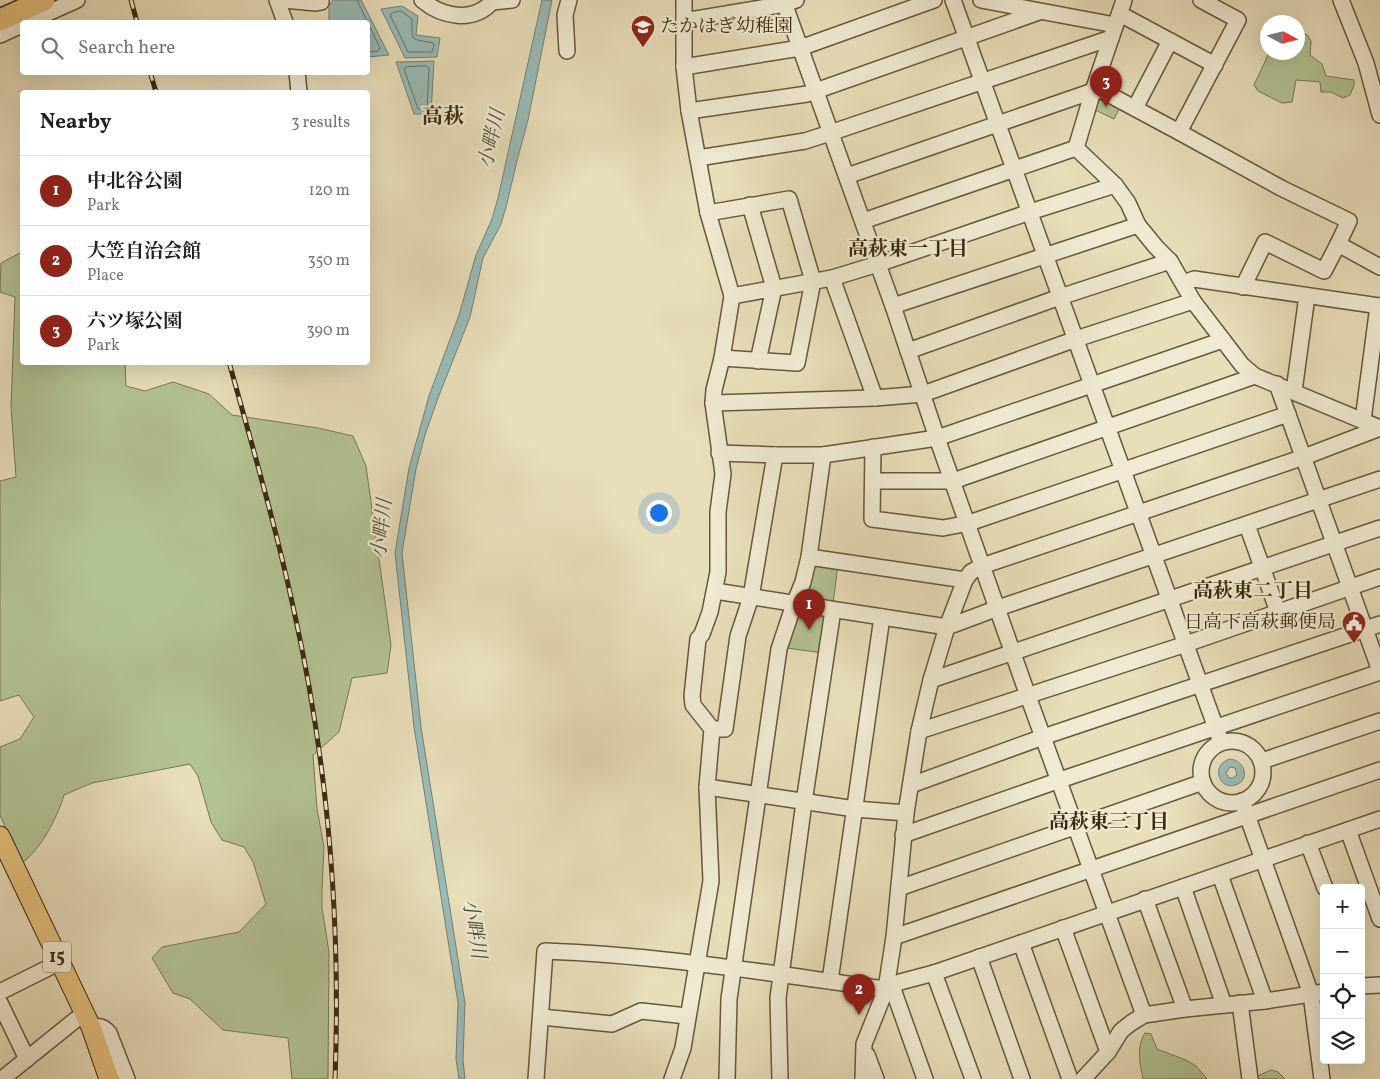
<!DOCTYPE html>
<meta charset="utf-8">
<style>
:root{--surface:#fff;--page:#f2f2f2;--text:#202124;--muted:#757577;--line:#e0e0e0;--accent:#8f2418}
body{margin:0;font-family:Vollkorn,"Noto Serif JP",serif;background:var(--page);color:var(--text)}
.controls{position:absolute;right:15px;bottom:15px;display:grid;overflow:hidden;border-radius:5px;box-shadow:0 5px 20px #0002}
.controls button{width:45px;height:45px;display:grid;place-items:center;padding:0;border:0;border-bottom:1px solid var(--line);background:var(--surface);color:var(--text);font:25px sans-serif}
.compass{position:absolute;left:1260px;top:15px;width:45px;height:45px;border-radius:50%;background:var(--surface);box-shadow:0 5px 20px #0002;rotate:97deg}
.you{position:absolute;left:658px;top:512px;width:18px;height:18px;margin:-12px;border:4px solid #fff;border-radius:50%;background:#1a73e8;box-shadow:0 0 0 8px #1a73e833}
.badge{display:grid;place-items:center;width:32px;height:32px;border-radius:50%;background:var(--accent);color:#fff;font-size:16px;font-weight:700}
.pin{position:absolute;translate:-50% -41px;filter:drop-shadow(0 1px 2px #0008)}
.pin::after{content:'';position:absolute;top:26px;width:18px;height:15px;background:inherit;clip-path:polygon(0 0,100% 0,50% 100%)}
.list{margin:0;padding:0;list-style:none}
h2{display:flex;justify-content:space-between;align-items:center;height:65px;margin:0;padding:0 20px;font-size:21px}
h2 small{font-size:16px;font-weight:400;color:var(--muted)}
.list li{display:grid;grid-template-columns:32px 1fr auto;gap:15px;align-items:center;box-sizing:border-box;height:70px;padding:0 20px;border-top:1px solid var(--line)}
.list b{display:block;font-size:19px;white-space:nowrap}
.list p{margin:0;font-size:16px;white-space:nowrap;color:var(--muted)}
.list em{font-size:16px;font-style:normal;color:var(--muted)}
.icon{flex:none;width:28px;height:28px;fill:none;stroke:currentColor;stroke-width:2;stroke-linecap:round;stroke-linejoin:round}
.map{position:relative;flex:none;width:1380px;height:1079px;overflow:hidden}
.search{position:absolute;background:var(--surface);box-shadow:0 5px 20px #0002;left:20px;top:20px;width:350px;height:55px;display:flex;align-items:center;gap:12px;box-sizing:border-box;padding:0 18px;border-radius:5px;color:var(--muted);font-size:19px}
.panel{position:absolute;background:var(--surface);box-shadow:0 5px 20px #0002;left:20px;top:90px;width:350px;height:275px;border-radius:5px}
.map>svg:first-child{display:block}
.green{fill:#b3c292;stroke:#787650}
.water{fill:#99bbb7;stroke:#748174;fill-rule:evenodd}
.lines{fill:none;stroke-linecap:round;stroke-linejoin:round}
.shore{stroke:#6a7263;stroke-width:1}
.minor-casing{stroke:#67573a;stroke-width:18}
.major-casing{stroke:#3c2a0f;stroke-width:21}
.highway-casing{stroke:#3c2a0f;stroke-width:24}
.minor{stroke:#f0ead2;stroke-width:15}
.major{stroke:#e4bf7d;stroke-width:19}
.highway{stroke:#e4bf7d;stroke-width:21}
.rail-casing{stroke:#3c2a0f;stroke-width:5}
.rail{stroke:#f0ead2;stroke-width:3;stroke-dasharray:9;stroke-linecap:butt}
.labels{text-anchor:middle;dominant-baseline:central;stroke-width:4.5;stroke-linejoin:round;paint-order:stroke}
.shield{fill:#f0ead2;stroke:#72644a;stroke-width:1}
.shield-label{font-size:18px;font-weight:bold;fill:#3c2a0f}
.poi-label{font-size:19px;fill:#3c2a0f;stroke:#f0ead2;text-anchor:start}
.water-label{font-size:20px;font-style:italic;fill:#534e39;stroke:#f0ead2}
.neighbourhood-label{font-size:20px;font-weight:bold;fill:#3c2a0f;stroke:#f0ead2}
.quarter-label{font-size:21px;font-weight:bold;fill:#3c2a0f;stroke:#f0ead2}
</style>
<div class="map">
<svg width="1380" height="1079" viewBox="0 0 1380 1079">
<rect width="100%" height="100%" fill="#e8deba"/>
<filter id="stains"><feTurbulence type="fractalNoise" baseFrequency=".004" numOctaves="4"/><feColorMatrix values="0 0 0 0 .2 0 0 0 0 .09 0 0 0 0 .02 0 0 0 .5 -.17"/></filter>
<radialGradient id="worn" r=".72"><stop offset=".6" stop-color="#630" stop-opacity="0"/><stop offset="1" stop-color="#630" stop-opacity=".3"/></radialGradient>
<g class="green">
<polygon points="1298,30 1307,35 1311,41 1310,55 1322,64 1326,76 1354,80 1354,85 1350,95 1343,98 1331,92 1321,92 1320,82 1296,80 1292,102 1282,103 1258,91 1254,85 1269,53 1298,52"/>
<polygon points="1099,95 1121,105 1114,119 1091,108"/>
<path d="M22 252V362L125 363 126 386 145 391 173 382 209 394 232 415 318 428 353 436 366 466 391 645 387 673 352 678 339 732 313 755 317 809 324 847 322 891V908L329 952 328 1079H292L288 1038 223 1030 190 999 173 993 152 958 162 947 239 932 266 904 253 862 244 847 222 840 211 822 198 776 190 764 92 783 64 795C57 818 41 849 21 864L0 815V747L20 739 34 717 19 695 0 701V481L16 477 11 407 15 297 0 292 1 263Z"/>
<polygon points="811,561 838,564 833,604 800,599"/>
<polygon points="801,612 828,615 823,653 787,648 787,644 796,617"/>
<path d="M1145 1033 1151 1034 1157 1049 1186 1060 1196 1066 1207 1079H1143C1140 1064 1136 1047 1145 1033Z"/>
<polygon points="1271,1070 1278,1072 1285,1079 1254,1079 1253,1078"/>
</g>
<g class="water">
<polygon points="333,0 361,0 389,55 368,57 368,22 329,22 329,6"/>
<polygon points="542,0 552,0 528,120 518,157 506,207 501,224 483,258 470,317 438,398 425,435 416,469 402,553 421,727 465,1003 463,1060 465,1079 459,1079 456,1059 458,1003 414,727 395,553 409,468 429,396 459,315 476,255 492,219 498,198"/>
<polygon points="402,6 418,16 416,35 440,38 437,57 405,58 381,9"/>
<polygon points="434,61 431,114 414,114 396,62"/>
<path d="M1230 759C1245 760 1251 781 1235 785 1218 790 1211 764 1230 759ZM1230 767 1235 768 1237 775 1233 778H1229L1226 773Z"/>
</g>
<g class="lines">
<g class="shore">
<polyline points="357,0 380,48 378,51 368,52"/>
<path d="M401 11 412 19C412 43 410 38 433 43L434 45 432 52H408L390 15 392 13Z"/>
<polygon points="427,66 429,69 427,107 425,109 418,109 404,69 406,67"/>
</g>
<defs>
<g id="minor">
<polyline points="277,0 285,22"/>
<polyline points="284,0 316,3 321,2 321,0"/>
<path d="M422 0C442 17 473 23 492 2L512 0"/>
<polyline points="783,0 893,306 937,438 1028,696 1144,1015"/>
<polyline points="953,0 1221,742"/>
<polyline points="981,0 1115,25"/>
<polyline points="1124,0 1093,91 1076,148 1115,185 1128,203 1138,225 1156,247 1170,261 1193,301 1242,365 1255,376 1380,428"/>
<polyline points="1341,0 1366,63 1380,115"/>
<polyline points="1120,14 1215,65"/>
<polyline points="684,21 785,4 796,0"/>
<polyline points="28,22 77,0"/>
<polyline points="0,35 22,25"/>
<polyline points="567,51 565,15 569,0"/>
<polyline points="684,67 800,48 934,0"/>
<polyline points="297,72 299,92"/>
<polyline points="1095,87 1179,132 1238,20 1201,0"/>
<polyline points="1135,108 1170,41"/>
<polyline points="689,111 807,94 1039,12"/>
<polyline points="1179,132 1281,188 1349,221 1338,244"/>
<polyline points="698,158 805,141 830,133 1111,38"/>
<polyline points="847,176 1093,91"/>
<polyline points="750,205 774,288 758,361"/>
<polyline points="708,213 789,199 813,281 797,363 722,358"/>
<polyline points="863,221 1076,148"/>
<polyline points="832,278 875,398"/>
<polyline points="1184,283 1194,279 1380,306"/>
<polyline points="1243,287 1265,242 1324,271 1338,244 1380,267"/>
<polyline points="732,296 832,278 878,264 1030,212 1115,185"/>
<polyline points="893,306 1138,225"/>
<polyline points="908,351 1060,297 1170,261"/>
<polyline points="1277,384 1380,671"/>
<polyline points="1294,391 1307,296"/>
<polyline points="713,403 875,398 923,394 1076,339 1193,301"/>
<polyline points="1363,420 1378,306"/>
<polyline points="873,447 872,519 943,528 969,523 1288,414"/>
<polyline points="719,453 775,455 823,455 937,438 1223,340"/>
<polyline points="873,481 953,481 1255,376"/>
<polyline points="1247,525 1278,612"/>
<polyline points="809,557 965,580"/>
<polyline points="715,591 947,627 998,608 1380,479"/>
<polyline points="931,680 1380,528"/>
<polyline points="712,729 725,729 738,636 751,597 775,455"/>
<polyline points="919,731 1186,644 1380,577"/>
<circle cx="1232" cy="772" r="31"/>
<polyline points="1262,761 1380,721"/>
<polyline points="911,785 1043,737 1380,624"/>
<polyline points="707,787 855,809 906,813"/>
<polyline points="1242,801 1311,994 1322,1079"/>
<polyline points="1348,830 1380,919"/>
<polyline points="903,835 1060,780 1380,672"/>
<polyline points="1308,843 1325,888"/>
<polyline points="1220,875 1265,1001"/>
<polyline points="1183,887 1224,1005"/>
<polyline points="899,888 1203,782"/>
<polyline points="1145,899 1185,1009"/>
<polyline points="1063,928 1108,1052"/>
<polyline points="894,937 1380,770"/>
<polyline points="1021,943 1070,1079"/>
<polyline points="979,957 1022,1079"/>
<polyline points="934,973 973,1079"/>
<polyline points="830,981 882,617"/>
<polyline points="1361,986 1380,985"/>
<polyline points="886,989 894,992 925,1079"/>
<polyline points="0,992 60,962"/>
<polyline points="0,1003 27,1059"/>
<polyline points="1240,1003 1250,1079"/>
<polyline points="541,1017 612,1024 641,1011 687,1016"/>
<path d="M91 1027C99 1026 103 1026 109 1033L127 1079"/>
<polyline points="867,1055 876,1079"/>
<polyline points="2,1079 84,1013"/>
<path d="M536 1079 545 951C660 955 773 974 886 989L900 982 934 973 1380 819"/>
<polyline points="672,1079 683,1048 711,881 707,787 712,729 693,705 692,696 698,639 702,634 710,612 718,572 718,512 723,474 713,403 714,390 722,358 732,296 708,213 689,111 684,67 684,0"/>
<polyline points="727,1079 729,999 779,649 794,604 803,582 809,557 823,455"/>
<polyline points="780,1079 778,998 804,802 833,610"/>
<polyline points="863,1079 864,1044 886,989 894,937 906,813 919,731 931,680 947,627 965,580 971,572 982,566 1304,457 1380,428"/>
<polyline points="1083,1079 1108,1052 1121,1031 1131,1023 1144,1015 1185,1009 1265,1001 1324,992"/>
</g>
<polyline id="major" points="0,836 91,1027 109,1079"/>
<polyline id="highway" points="0,20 44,0"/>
</defs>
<use href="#minor" class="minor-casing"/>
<use href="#major" class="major-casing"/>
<use href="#highway" class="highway-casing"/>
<use href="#minor" class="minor"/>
<use href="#major" class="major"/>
<use href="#highway" class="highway"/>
<defs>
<g id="rail">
<polyline points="131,0 137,22"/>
<polyline points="150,72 156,92"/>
<path d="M229 362C252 445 276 527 294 611 328 764 341 922 335 1079"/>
</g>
</defs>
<use href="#rail" class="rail-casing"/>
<use href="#rail" class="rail"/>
</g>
<defs>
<symbol id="school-pin" viewBox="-11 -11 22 30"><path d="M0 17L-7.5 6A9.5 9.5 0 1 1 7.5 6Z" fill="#8f2418" stroke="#f0ead2"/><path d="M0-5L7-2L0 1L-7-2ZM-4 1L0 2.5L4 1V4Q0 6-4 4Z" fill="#fff"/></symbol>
<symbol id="civic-pin" viewBox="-11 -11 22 30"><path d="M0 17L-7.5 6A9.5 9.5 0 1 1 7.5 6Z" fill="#8f2418" stroke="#f0ead2"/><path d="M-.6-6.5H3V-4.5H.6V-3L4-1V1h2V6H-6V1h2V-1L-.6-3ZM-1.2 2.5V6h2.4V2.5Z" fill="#fff"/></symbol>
</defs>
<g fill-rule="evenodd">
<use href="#school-pin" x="629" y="13" width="28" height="38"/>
<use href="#civic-pin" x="1340" y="609" width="28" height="38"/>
</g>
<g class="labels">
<rect class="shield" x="43" y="941.5" width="28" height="31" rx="4"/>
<g class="shield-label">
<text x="57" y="957">15</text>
</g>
<g class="poi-label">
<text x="660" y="27">たかはぎ幼稚園</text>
<text x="1336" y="623" text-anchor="end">日高下高萩郵便局</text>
</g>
<g class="water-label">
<text transform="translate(493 139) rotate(-77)">小畔川</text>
<text transform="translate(383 529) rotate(-84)">小畔川</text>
<text transform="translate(473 929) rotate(81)">小畔川</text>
</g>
<g class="neighbourhood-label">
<text x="908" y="250">高萩東一丁目</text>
<text x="1253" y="592">高萩東二丁目</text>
<text x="1109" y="823">高萩東三丁目</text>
</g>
<g class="quarter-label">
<text x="443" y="117">高萩</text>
</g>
</g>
<rect width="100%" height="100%" filter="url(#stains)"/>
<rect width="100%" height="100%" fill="url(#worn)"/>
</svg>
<div class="controls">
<button>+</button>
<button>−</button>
<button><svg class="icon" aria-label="locate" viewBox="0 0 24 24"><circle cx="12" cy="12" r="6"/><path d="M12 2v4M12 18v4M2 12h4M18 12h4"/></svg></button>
<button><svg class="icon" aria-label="layers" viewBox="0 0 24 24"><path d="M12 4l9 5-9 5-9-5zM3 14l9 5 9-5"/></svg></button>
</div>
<svg class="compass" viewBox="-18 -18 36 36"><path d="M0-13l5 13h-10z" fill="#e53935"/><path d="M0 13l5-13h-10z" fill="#757577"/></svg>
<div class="you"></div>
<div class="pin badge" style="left:809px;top:630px">1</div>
<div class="pin badge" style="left:859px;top:1015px">2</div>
<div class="pin badge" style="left:1106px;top:107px">3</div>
<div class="search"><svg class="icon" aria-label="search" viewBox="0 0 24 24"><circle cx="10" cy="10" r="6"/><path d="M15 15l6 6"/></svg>Search here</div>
<section class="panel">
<h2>Nearby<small>3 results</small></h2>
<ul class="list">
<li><span class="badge">1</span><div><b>中北谷公園</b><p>Park</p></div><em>120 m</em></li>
<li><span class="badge">2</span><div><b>大笠自治会館</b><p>Place</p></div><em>350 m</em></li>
<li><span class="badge">3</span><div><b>六ツ塚公園</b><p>Park</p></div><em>390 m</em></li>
</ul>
</section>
</div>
